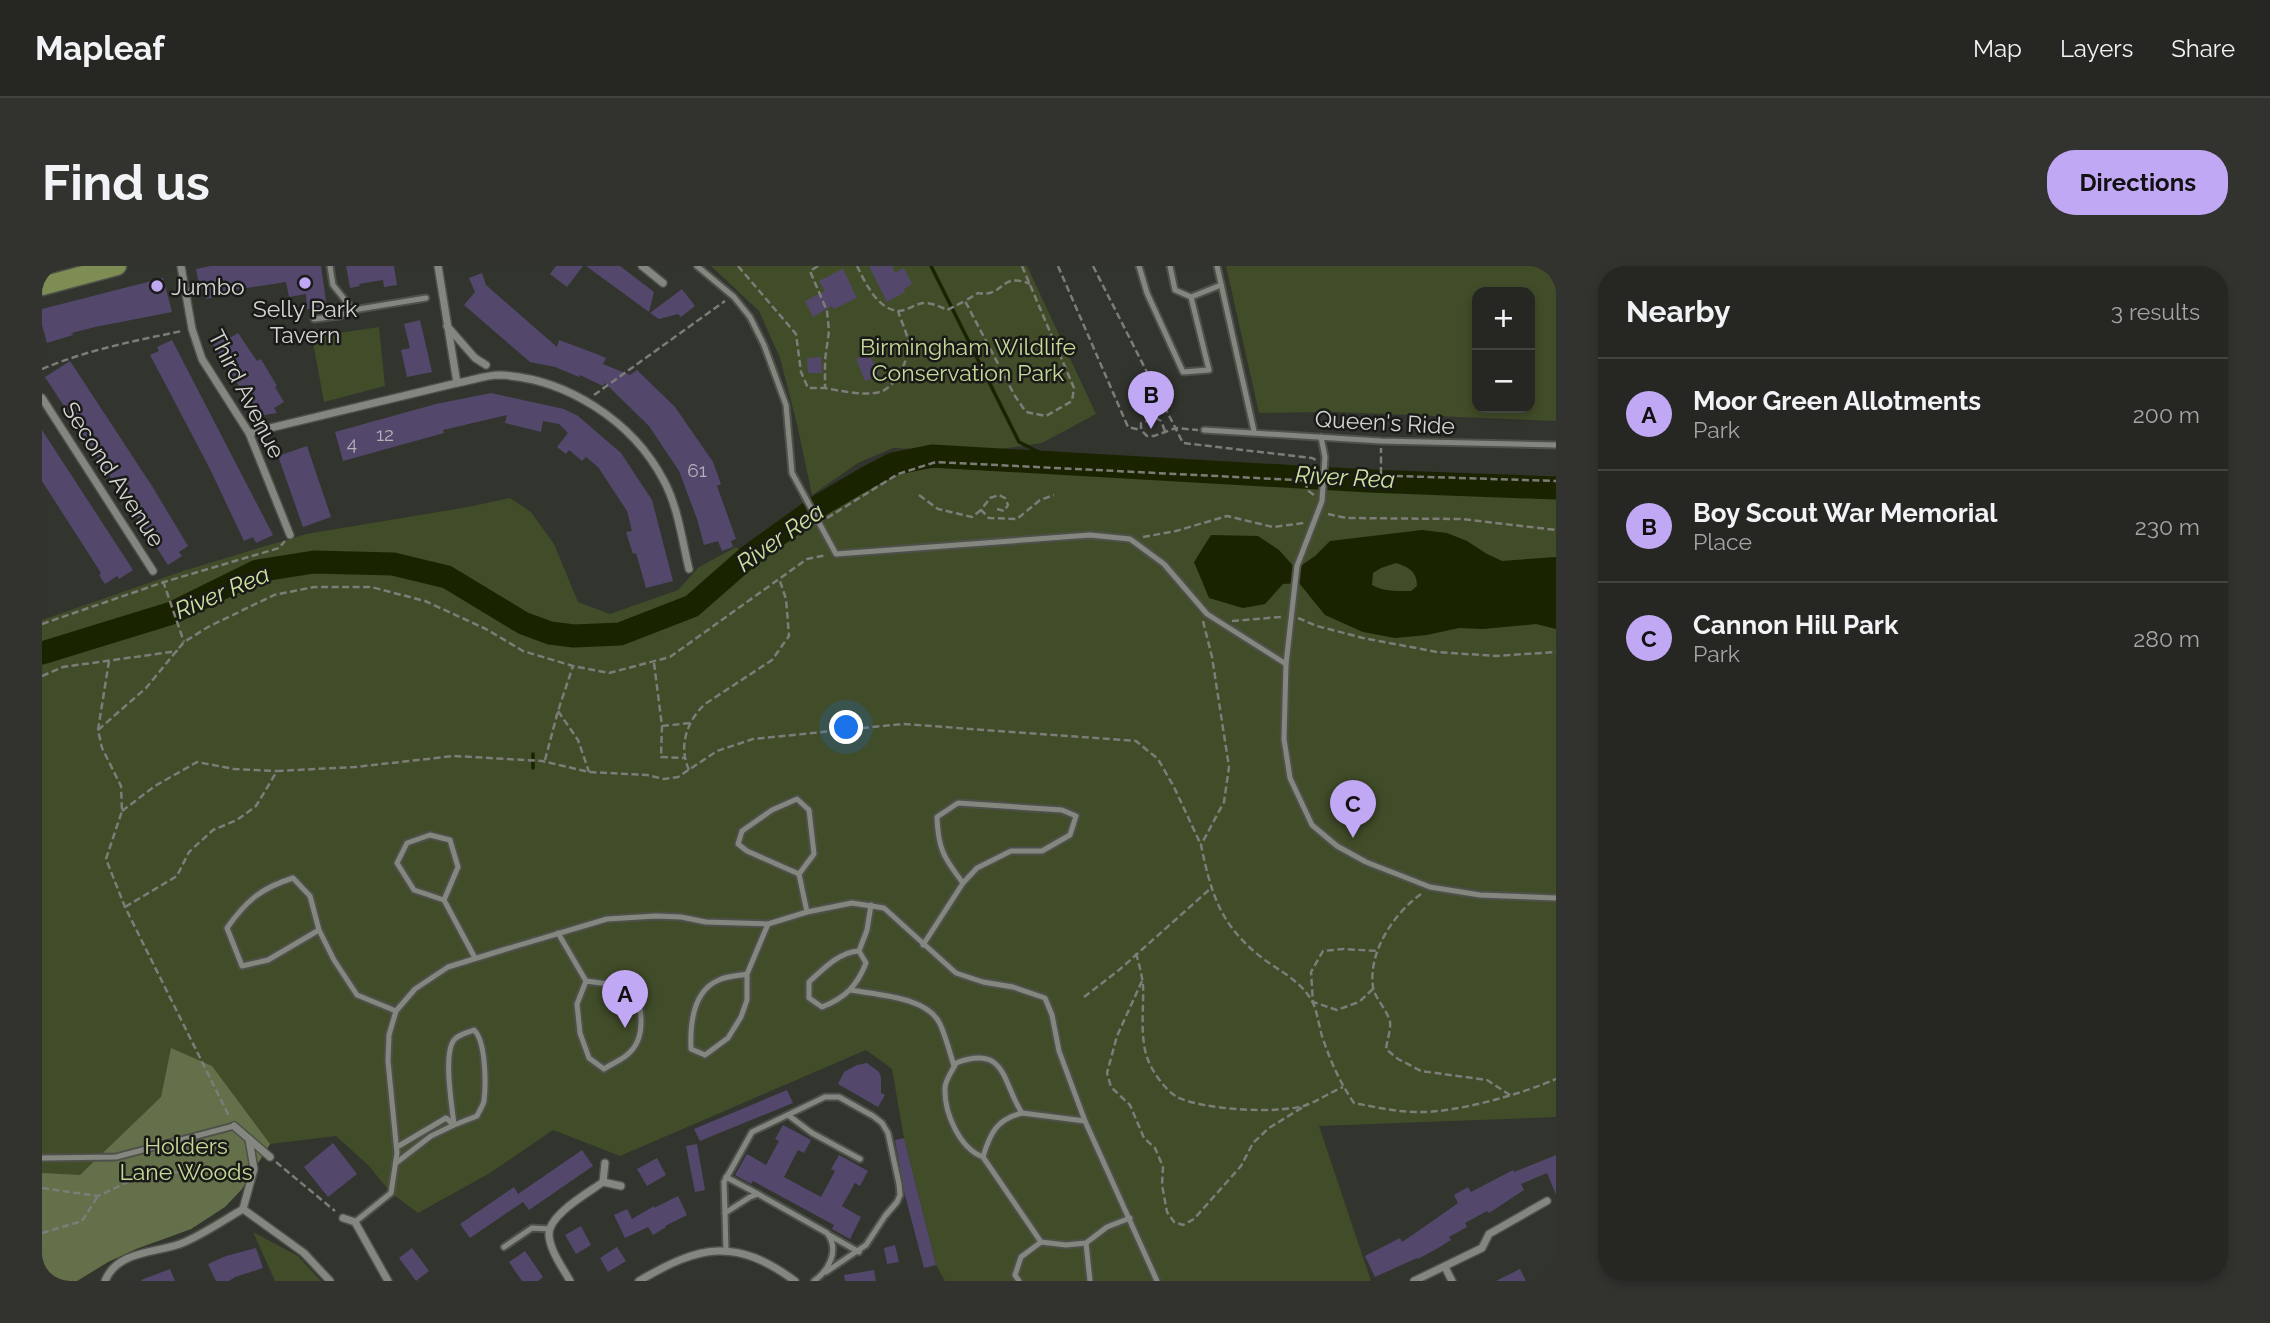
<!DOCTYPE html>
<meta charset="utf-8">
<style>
:root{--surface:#262722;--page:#32332f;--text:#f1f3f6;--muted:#a4a5a5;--line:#424440;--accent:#c0a8f4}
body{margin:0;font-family:Raleway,sans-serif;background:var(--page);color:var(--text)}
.controls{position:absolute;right:21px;top:21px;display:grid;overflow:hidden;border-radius:14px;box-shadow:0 4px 10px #0003}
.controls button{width:63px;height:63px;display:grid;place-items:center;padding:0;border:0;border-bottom:2px solid var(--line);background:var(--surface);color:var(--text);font:35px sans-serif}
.you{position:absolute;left:805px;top:462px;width:24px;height:24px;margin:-18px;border:5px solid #fff;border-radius:50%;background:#1a73e8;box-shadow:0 0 0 10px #1a73e833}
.badge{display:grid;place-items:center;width:46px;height:46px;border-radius:50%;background:var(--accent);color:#111;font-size:23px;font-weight:700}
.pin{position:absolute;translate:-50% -58px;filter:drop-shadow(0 2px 4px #0008)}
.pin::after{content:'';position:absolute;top:37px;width:24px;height:21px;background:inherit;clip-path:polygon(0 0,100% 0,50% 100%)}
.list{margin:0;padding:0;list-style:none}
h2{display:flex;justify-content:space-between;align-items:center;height:91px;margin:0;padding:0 28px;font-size:30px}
h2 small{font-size:23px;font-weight:400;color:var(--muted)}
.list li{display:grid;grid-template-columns:46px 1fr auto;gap:21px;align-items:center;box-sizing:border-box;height:112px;padding:0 28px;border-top:2px solid var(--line)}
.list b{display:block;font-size:26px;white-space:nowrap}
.list p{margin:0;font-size:23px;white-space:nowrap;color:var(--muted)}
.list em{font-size:23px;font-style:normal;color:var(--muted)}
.map{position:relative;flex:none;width:1514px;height:1015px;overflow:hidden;border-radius:28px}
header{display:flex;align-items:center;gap:42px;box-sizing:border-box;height:98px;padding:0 35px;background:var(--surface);border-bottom:2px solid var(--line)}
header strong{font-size:33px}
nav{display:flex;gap:38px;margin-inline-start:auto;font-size:24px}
.intro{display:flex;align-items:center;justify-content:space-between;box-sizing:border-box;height:168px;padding:0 42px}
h1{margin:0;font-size:49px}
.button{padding:18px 32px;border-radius:28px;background:var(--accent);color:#111;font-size:24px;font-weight:700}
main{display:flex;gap:42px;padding:0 42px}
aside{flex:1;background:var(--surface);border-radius:28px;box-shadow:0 4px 10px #0003}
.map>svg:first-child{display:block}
.green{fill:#414c29;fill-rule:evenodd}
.forest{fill:#647049}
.water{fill:#192300;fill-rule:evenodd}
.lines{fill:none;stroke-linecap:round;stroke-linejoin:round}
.stream{stroke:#192300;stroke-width:3.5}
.river{stroke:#192300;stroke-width:23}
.building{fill:#53486c}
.lane-casing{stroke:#4e504a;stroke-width:9}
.street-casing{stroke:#4e504a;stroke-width:10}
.primary-casing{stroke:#4e504a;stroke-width:21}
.path{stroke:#7c7d78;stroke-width:2.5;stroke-dasharray:7 3.5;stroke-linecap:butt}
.lane{stroke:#84877f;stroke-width:5}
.street{stroke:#84877f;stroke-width:7}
.primary{stroke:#7d8d53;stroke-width:18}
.poi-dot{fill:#c0a8f4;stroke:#1a1b18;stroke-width:2.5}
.labels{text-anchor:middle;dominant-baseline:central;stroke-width:5;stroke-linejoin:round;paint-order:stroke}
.number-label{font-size:19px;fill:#b3b1b7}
.poi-label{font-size:23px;fill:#d3d4d0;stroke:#1a1b18;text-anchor:start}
.park-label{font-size:23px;fill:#c5da98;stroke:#1a1b18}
.street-label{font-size:23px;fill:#d3d4d0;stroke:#1a1b18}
.water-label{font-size:24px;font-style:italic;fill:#cce29f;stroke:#1a1b18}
</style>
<header>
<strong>Mapleaf</strong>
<nav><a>Map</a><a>Layers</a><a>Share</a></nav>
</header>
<div class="intro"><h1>Find us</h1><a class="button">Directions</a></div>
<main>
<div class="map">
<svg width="1514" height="1015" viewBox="0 0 1514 1015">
<rect width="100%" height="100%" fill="#32342e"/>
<g class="green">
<polygon points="669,0 985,0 1054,148 1000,177 937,186 851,182 816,197 770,229 755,158 738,92 717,45"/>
<path d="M1184 0H1514V155L1294 146 1217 147ZM1435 26H1488V142H1435Z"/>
<polygon points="337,61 343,120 282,136 270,71"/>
<polygon points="895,202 1514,229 1514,851 1277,860 1329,1015 903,1015 894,999 862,872 850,803 824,784 578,890 511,864 448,907 376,947 349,927 327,900 294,870 228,878 200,923 183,940 149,963 94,983 66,996 35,1015 0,1015 0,354 144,304 264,268 426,241 468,232 489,246 512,278 536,336 568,348 636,324 657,301 694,281 712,295 829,213 857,204"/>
<polygon points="211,966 256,990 279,1015 233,1015"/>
</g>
<polygon class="forest" points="129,782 170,800 228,878 200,923 183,941 149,963 94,983 66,996 35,1015 0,1015 0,907 38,909 119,831"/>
<path class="water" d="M1380 264 1405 267 1425 275 1445 288 1460 295 1514 291V363L1494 358 1441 363 1417 362 1385 369 1353 372 1321 366 1283 349 1257 317 1241 318 1223 338 1201 342 1167 332 1152 296 1169 269 1216 270 1237 284 1254 303 1273 290 1288 275ZM1354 297C1367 301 1375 306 1375 320L1369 325C1355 325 1342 326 1330 319L1331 307 1339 302Z"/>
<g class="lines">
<g class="stream">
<polyline points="889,0 977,176 1018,197"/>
<polyline points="491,488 491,502"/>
</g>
<polyline class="river" points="0,387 130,347 215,305 272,296 351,298 405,311 481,357 508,367 532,370 578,368 650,340 707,290 775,241 826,211 851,198 890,190 1327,215 1514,222"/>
</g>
<g class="building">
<polygon points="169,0 279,0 285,42 265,43 264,28 247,31 244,16 192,24 193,26 164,33 162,22 158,23 154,3"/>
<polygon points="304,0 352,0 355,19 342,21 341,14 317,18 318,20 308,22"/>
<polygon points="514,0 541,0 525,21 508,8"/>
<polygon points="544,0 578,0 612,26 607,46"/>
<polygon points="827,0 850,0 853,7 862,2 870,18 862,23 863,26 845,36"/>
<polygon points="801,3 815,32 792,43 790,40 771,51 763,35 783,25 777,15"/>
<polygon points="440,7 444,19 515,81 517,74 552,87 564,92 561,98 588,109 595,104 633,141 671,196 679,218 675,220 694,273 689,275 691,281 680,285 676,275 662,279 655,253 637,205 607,160 563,117 561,120 538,109 537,111 513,101 488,96 422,39 433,26 427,12"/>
<polygon points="121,12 130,46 53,61 30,67 31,69 5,77 0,59 0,43"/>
<polygon points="640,23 653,40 639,51 636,48 617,53 608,47"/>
<polygon points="378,54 390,106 365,111 359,84 368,82 362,58"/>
<polygon points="196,67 215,95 219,93 235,120 233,121 242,136 232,142 235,147 216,150 171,79 184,70 186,73"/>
<polygon points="130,74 231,269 214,277 211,271 202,275 167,201 108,89 117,85 115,81"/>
<polygon points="827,87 837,109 823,115 814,93"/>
<polygon points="779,91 780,107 766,107 765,92"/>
<polygon points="28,95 110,220 146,280 137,286 140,290 126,299 3,111"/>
<polygon points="449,127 522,143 536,150 579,187 610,234 631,315 604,322 594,287 591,288 584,266 590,265 585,245 556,201 544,191 540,195 527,184 524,188 515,181 526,167 517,158 501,155 499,166 463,157 465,149 401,164 402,167 301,195 293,166 394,138"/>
<polygon points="0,164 91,304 77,313 75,310 63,318 57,309 59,307 0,215"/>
<polygon points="265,180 289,251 261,261 236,190"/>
<polygon points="825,797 837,806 839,812 839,827 843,829 836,841 796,818 802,806 815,799"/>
<polygon points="745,824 751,837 658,875 652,863"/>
<polygon points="741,859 769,874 762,887 756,884 742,911 779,931 793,905 789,903 797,889 826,905 818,920 813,917 800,940 819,951 808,973 790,963 792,959 711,915 709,918 693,909 705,888 724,899 737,875 733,873"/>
<polygon points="862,872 894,999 882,1002 863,929 853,874"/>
<polygon points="291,877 315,908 286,931 262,901"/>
<polygon points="655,878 663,924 653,926 644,880"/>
<polygon points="540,884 551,900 487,944 481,936 428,972 418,958 472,921 476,928"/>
<polygon points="1514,889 1514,929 1505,907 1479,918 1482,924 1447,947 1445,945 1423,957 1425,961 1407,971 1409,974 1396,982 1376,993 1375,992 1333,1011 1323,990 1358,972 1360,976 1382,961 1416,937 1412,929 1426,921 1429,926 1471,904 1472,906"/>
<polygon points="615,892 624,909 605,920 595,903"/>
<polygon points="636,930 645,949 623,960 624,961 611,969 606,961 583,972 572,949 585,943 590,953 612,940 612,942"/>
<polygon points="539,960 549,979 534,988 523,969"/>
<polygon points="853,979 857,996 845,998 842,982"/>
<polygon points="575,981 584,995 566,1006 558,992"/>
<polygon points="214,982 221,1002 193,1011 187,1015 174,1015 166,998 184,990"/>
<polygon points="370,982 387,1005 374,1015 357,992"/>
<polygon points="483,985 501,1011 496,1015 480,1015 467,996"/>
<polygon points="128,1003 133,1015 100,1015 99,1014"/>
<polygon points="1478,1003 1484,1015 1454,1015"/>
<polygon points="832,1004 834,1015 803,1015 802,1009"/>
</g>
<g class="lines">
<defs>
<g id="lane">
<polyline points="288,0 291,19 311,44 384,32"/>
<polyline points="655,0 692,31 708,51 722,79 744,139 750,207 794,288 1048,269 1088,273 1122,298 1165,348 1244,398 1242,473 1248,512 1270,559 1295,580 1324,596 1388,621 1438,629 1514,632"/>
<polyline points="1097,0 1105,27 1141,106 1167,104 1149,31"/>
<polyline points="1128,0 1133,24 1149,31 1179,19"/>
<polyline points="1175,0 1212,165"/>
<polyline points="272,53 297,50 311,44"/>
<polyline points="1162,164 1339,175 1514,179"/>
<polyline points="1244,398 1255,300 1280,235 1283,191 1279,171"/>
<polyline points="757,608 705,585 696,578 700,565 730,544 755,533 767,544 772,588 757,608 765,646"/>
<polyline points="402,634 372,624 355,597 365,577 388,569 408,574 416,601 402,634 433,692"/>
<path d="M277 664 226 694 200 700 185 662C204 635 219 622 251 612L268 630 277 664 292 694 315 729 354 745"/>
<path d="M516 667 544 715 581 720 595 728C600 747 603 774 586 788 580 794 569 798 562 803L547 792 538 767 535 738 544 715"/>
<path d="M881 679 921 617 935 602 969 585H1000L1028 569 1034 550 1020 544 916 537 895 551C896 583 902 592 921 617"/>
<path d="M817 685C797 686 781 703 767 716V732L780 741C803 732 815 720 824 697L817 685 825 664 829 639"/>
<path d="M705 708C696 710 685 710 677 714 650 725 648 759 649 783L663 789 686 772 699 751 705 734V708L726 658"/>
<path d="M809 724C836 729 886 731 898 758 904 771 908 787 912 800"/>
<path d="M432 764C444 775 444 818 442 835 441 840 437 845 435 850L412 859C410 840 401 788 412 774 417 768 425 767 432 764Z"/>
<polyline points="746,849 770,867 818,893"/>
<path d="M941 891C948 867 955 853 980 847"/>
<polyline points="0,892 74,891 192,860"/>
<polyline points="354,897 389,870 412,859 404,852 355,881"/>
<polyline points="684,911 716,928"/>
<polyline points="683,947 682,916 710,866 783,831 797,831 831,850 840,857 846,867 857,918 858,929 855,936 843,950 824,979 784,1006"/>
<polyline points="313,956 349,927 355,887 346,795 347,769 354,745 373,723 406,701 461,684 565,653 614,650 639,651 664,656 726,658 765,646 810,637 842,642 914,707 941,716 971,721 1003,732 1010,749 1017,785 1043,855 1115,1015"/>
<polyline points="787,969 817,986"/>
<path d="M999 976 941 891C917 882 902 846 903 822 903 814 911 804 914 797 965 778 960 817 980 847L1043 855"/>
<polyline points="1044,977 1048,1015"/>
<polyline points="462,981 490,962 508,963"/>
<path d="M684 985 683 947 708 931 716 928 785 967C798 984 787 1004 772 1015"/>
<polyline points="977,1015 973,1009 979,991 999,976 1024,979 1044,977 1065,961 1088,952"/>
</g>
<g id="street">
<polyline points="139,0 150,63 160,93 207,167 248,269"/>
<path d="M396 0 415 117C428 115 444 109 457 109 524 112 591 155 622 215 636 241 640 274 647 303"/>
<polyline points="600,0 621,17"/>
<polyline points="405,60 433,92 444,99"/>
<polyline points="0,132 111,305"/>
<polyline points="207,167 415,117"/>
<polyline points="192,860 228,891"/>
<polyline points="207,873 212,903 201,943 262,987 288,1015"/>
<polyline points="563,897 561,916 579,920"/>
<polyline points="301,952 313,956 346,1015"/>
<polyline points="1403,1001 1410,1015"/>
<path d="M63 1015C75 985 112 987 138 978 157 971 182 954 201 943"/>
<path d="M528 1015C521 1002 508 985 507 969 506 949 546 927 561 916"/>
<path d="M597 1015C658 979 693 971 753 1015"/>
<polyline points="1372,1015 1440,982 1447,968 1505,935"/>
</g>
<polyline id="primary" points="0,20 75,0"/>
</defs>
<use href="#lane" class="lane-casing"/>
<use href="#street" class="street-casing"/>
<use href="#primary" class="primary-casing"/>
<g class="path">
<polyline points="696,0 754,68 759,106 766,122 782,122"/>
<path d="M776 0 768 5 785 45 787 65 783 94V122C799 125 821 130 838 126 854 121 868 93 866 76 865 66 859 55 856 45"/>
<path d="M815 0C823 16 835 43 856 45 864 45 870 40 877 38 886 35 897 40 905 44L923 35"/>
<path d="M980 0 1032 122 1030 135 1004 150 984 146 973 130 923 35 936 27C963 32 957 5 988 18"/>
<polyline points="1016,0 1086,161 1099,164"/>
<polyline points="1051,0 1141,177 1270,192 1274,194"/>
<path d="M0 103C45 84 92 75 140 65"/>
<polyline points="552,129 683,35"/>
<polyline points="1123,165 1119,155 1114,152 1099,157 1099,164 1105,170 1112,170 1134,162 1156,164"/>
<polyline points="1291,208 1514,215"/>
<polyline points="1339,208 1339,182"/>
<polyline points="1264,215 1265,224 1272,229"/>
<polyline points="877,229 896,243 930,251 939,244"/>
<polyline points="955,243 962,245 966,239 963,232 957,229 948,232 939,244 947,252 975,253 998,234 1012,229"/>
<polyline points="1286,248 1304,252 1420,253 1514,264"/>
<polyline points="785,252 856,208 894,196 1274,215"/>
<polyline points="1101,271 1134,265 1185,250 1231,261 1262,257"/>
<polyline points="121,315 142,376"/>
<polyline points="1256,352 1275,360 1321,372 1395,386 1454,390 1514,386"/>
<path d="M1161 355 1170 391 1187 501 1182 536 1159 579C1169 627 1178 659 1219 691 1237 705 1260 715 1271 737 1276 748 1277 762 1281 773 1289 796 1298 817 1312 837 1333 841 1354 846 1376 846 1413 847 1480 828 1514 813"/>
<polyline points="1190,355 1239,351"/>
<polyline points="0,358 122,316 237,282 243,275"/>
<polyline points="67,395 56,464 60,482 79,520 80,545 64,593 83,641 188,852"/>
<polyline points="612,397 620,460 619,491 642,492"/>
<polyline points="0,410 21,401 136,385"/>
<polyline points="516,445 536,474 547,506"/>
<polyline points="620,460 648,457"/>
<polyline points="56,464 104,422 142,376 166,361 232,329 272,321 329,321 383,335 444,363 481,385 531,400 567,407 628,391 765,293 785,289"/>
<polyline points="503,494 516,445 531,400"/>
<path d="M647 504C636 480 645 455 663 438L730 394 747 370 744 333 737 312"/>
<polyline points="80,545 113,520 155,496 192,503 235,505"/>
<path d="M1379 628C1352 647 1326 686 1331 721 1333 733 1345 743 1348 756 1349 763 1345 775 1344 783L1356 793 1379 805 1445 814 1468 829"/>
<polyline points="83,641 135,610 147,586 171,564 195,554 214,540 235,505 313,501 412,490 500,495 547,506 605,509 622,513 636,511 675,485 711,473 861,458 1094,475 1116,493 1132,521 1159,579"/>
<path d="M1094 687C1097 698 1100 709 1101 719 1102 742 1098 766 1104 788 1108 803 1122 823 1135 831 1161 844 1241 849 1267 838 1279 833 1289 826 1301 821"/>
<polyline points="1100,715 1075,770 1065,807 1069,821 1088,839 1102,872 1113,882 1121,901 1120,919 1125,946 1132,956 1141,959 1152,953 1199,900 1211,877 1227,862 1266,838"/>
<polyline points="1331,723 1317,736 1295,744 1271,736 1269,706 1281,685 1301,683 1336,685"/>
<polyline points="1042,731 1077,704 1168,623"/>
<polyline points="234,896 293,945"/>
<polyline points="0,922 56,930 103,908 201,903"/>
<polyline points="0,967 40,955 56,930"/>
</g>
<use href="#lane" class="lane"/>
<use href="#street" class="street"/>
<use href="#primary" class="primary"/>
</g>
<g class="poi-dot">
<circle cx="263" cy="17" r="7"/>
<circle cx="115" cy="20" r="7"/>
</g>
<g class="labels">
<g class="number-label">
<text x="343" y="168">12</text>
<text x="310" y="177">4</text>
<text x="655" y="204">61</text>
</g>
<g class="poi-label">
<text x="129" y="20">Jumbo</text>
<text x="263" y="42" text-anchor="middle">Selly Park<tspan x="263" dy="26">Tavern</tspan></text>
</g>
<g class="park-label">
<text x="926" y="80">Birmingham Wildlife<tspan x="926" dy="26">Conservation Park</tspan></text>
<text x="144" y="879">Holders<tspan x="144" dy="26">Lane Woods</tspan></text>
</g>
<g class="street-label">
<text transform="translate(205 128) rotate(63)">Third Avenue</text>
<text transform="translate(1343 156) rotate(3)">Queen's Ride</text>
<text transform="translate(72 208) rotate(57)">Second Avenue</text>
</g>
<g class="water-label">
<text transform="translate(1303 211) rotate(3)">River Rea</text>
<text transform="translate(738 271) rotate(-35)">River Rea</text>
<text transform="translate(180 326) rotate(-23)">River Rea</text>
</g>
</g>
</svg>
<div class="controls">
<button>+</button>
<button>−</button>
</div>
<div class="you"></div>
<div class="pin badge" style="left:583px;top:762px">A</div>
<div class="pin badge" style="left:1109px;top:163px">B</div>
<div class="pin badge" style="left:1311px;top:572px">C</div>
</div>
<aside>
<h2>Nearby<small>3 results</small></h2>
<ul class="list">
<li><span class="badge">A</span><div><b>Moor Green Allotments</b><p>Park</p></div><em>200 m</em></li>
<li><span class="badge">B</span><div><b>Boy Scout War Memorial</b><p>Place</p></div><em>230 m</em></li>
<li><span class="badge">C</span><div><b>Cannon Hill Park</b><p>Park</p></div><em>280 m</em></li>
</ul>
</aside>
</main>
